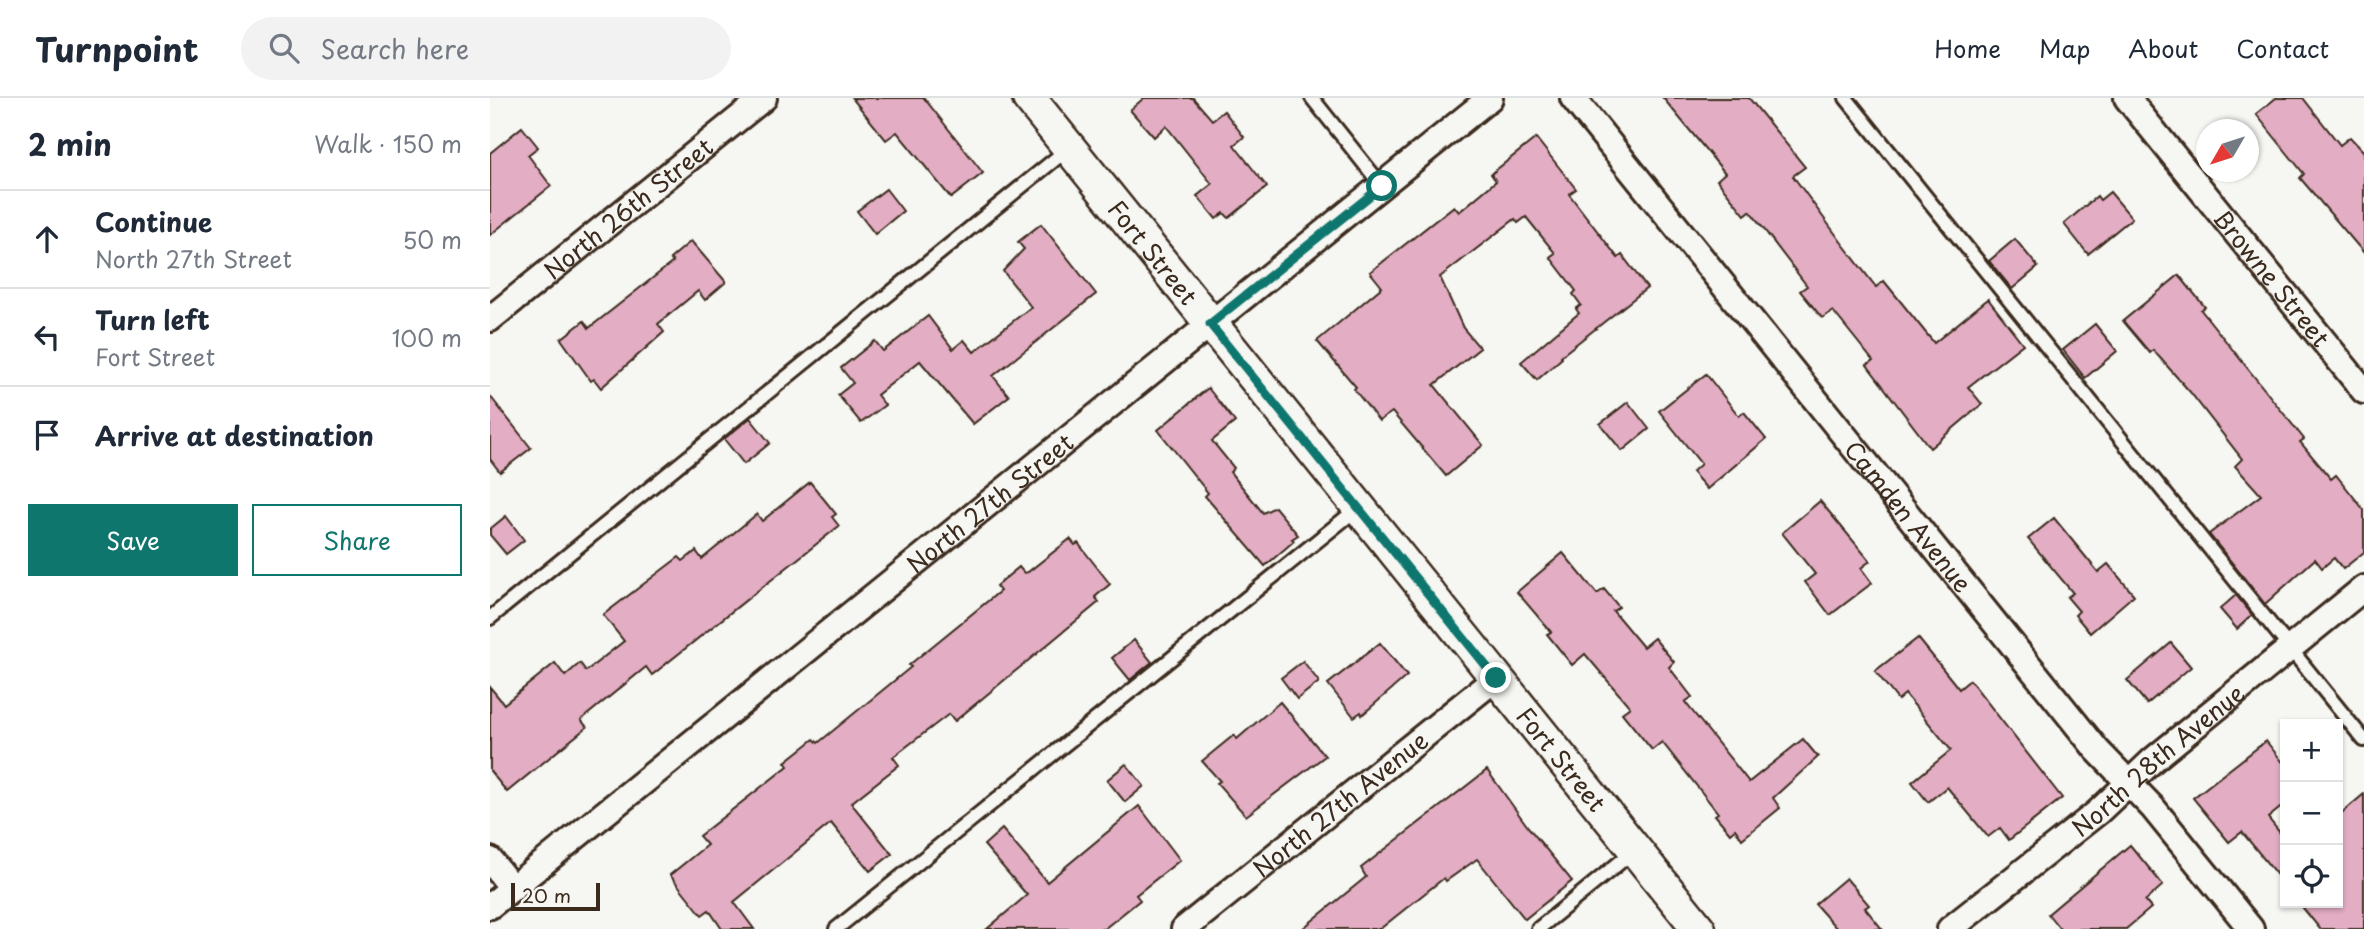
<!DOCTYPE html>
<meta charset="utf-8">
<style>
:root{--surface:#fff;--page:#f2f2f3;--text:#1f2937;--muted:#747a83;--line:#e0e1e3;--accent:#0f766e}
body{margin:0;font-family:"Playpen Sans",sans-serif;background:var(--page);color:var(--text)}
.controls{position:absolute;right:21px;bottom:21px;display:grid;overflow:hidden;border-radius:0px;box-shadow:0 2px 5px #0004}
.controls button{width:63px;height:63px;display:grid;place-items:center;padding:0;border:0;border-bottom:2px solid var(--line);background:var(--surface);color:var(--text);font:35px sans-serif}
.compass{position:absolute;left:1706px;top:21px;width:63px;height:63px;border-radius:50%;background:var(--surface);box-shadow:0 2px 5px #0004;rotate:231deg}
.scale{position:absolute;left:21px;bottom:18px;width:89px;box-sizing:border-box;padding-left:7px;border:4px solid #3b2a1e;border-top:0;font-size:19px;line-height:24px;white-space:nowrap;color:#3b2a1e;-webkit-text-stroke:5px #f6f6f2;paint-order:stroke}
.stop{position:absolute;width:21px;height:21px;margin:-16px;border:5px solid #0f766e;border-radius:50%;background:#fff}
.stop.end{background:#0f766e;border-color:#fff;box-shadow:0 2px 7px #0008}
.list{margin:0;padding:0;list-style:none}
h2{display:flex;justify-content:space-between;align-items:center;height:91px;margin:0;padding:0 28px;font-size:30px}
h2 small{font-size:23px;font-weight:400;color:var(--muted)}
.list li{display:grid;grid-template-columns:46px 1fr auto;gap:21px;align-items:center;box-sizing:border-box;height:98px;padding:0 28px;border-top:2px solid var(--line)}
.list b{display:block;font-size:26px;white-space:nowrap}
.list p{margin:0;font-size:23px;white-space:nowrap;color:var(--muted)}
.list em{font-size:23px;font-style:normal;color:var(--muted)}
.actions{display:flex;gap:14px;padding:21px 28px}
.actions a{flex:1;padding:16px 0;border:2px solid var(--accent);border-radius:0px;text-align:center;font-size:24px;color:var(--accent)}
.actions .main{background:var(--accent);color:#fff}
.icon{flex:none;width:38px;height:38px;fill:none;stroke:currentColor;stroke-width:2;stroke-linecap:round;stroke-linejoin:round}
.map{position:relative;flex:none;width:1874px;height:831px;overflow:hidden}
header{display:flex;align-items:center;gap:42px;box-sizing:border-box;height:98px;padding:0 35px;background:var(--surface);border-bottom:2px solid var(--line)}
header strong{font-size:33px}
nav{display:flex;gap:38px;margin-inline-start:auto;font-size:24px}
.search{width:490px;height:63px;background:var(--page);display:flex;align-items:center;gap:18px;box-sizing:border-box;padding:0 24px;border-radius:38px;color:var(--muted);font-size:26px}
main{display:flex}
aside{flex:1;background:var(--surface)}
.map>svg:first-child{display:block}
.building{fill:#e3adc3;stroke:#3b2a1e;stroke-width:2}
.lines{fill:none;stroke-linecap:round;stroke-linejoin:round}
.service-casing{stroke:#3b2a1e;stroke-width:18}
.minor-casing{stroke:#3b2a1e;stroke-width:30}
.tertiary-casing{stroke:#3b2a1e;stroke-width:37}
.service{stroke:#f6f6f2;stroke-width:12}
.minor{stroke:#f6f6f2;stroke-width:24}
.tertiary{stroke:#f6f6f2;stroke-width:32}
.route{stroke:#0f766e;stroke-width:9}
.labels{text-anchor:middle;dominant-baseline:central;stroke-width:6;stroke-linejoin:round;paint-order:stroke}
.street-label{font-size:24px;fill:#3b2a1e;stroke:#f6f6f2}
</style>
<header>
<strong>Turnpoint</strong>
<div class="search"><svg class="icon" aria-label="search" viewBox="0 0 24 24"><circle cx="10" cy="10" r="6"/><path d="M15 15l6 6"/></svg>Search here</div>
<nav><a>Home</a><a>Map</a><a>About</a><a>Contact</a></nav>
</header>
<main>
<aside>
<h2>2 min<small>Walk · 150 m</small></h2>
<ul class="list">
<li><svg class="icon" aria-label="ahead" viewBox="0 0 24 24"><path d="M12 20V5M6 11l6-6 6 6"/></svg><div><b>Continue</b><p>North 27th Street</p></div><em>50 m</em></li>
<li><svg class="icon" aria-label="left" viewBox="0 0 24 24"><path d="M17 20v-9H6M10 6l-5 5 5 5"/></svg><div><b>Turn left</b><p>Fort Street</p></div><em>100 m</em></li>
<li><svg class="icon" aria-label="arrive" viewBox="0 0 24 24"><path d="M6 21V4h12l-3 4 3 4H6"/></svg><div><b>Arrive at destination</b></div></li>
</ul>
<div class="actions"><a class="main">Save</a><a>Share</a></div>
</aside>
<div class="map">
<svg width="1874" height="831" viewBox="0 0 1874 831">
<rect width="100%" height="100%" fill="#f6f6f2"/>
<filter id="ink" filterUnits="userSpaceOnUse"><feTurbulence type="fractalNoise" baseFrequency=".0143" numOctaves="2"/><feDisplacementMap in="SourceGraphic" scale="14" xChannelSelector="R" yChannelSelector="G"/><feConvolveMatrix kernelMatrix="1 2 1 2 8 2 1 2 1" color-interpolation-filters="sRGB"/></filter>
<g filter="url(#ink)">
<g class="building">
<polygon points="362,0 434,0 493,75 461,100 407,34 396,42"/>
<polygon points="654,0 703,0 722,22 734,13 754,39 744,47 777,89 739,120 734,115 726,121 707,98 722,86 676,28 664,39 640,12"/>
<polygon points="1173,0 1259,0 1315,69 1303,78 1352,145 1386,189 1394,183 1444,245 1498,201 1533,246 1478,289 1492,306 1440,350 1377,267 1383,263 1343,213 1332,220 1310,193 1317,188 1260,113 1255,117 1227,82 1235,75"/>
<polygon points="1786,0 1813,0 1850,47 1860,39 1874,54 1874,155 1810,80 1814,76 1766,16"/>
<polygon points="32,29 48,49 38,57 61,88 0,137 0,55"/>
<polygon points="1046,40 1086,91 1079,96 1128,160 1132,157 1157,190 1071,258 1072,260 1047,282 1031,264 1089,215 1086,211 1091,207 1083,196 1086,193 1060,159 1065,155 1036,119 1028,125 1025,121 950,179 973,230 990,250 944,287 993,347 956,378 902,314 889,323 864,291 866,289 827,243 892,189 880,174 964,108 969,114 1006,83 1001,76"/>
<polygon points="396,91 413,113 385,136 367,113"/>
<polygon points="1620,94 1642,120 1598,156 1574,126 1607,98 1610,102"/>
<polygon points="551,126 606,196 503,278 519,298 483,326 430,263 387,297 395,307 371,325 348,297 363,285 351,270 385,243 393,253 438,218 463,251 474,242 484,254 541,209 513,173 534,151 528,144"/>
<polygon points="1525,141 1548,169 1522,191 1499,163"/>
<polygon points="201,143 236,184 215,202 208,193 168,226 174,234 111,290 104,281 101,283 71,241 94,223 99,230 183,164 180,161"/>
<polygon points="1689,177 1715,209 1711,212 1814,341 1810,344 1841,381 1846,377 1874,412 1874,454 1853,471 1844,460 1832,470 1825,461 1775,506 1719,436 1771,397 1745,368 1752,361 1700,294 1663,252 1660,255 1633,223"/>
<polygon points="1605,226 1627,253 1595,280 1573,252"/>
<polygon points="1216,276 1249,318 1254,314 1276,341 1217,391 1202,374 1211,366 1169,313"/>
<polygon points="718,290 745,324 722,343 744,370 740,374 773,415 785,409 808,437 802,441 804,443 775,468 715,398 718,395 668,332"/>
<polygon points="0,298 41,350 10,374 0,361"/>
<polygon points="1138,304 1159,331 1132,353 1110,326"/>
<polygon points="260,320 280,345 254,366 234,341"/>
<polygon points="320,384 346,416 342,419 349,428 162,577 156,569 91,622 97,629 17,694 0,673 0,589 14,606 65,565 75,578 90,565 96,573 134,543 113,517 189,459 193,463 206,453 212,461 267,416 272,423"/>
<polygon points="1330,403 1380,463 1371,470 1382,485 1340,517 1315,484 1325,476 1292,435"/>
<polygon points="16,418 34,442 16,456 0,437 0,431"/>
<polygon points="1564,420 1608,474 1618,466 1644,497 1600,535 1585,517 1589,513 1577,499 1583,495 1538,441"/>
<polygon points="580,441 585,447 588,445 620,486 605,499 609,504 465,623 459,616 403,659 409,667 361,705 402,756 380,773 341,725 244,804 264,831 232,831 219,812 212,817 180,777 217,747 209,738 298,668 295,664 324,641 328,645 421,569 419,567 510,493 506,488 529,469 534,475 538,474"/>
<polygon points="1073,455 1107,496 1114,491 1129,509 1123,513 1153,549 1164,540 1184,564 1179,569 1202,599 1195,604 1259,684 1313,641 1328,659 1283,700 1290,710 1252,741 1245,731 1240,735 1225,717 1228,715 1172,644 1162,652 1132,615 1140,609 1095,556 1082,567 1057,536 1061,534 1027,494"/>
<polygon points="1746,497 1762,517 1747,531 1730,511"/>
<polygon points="1428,540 1469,591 1480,582 1572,700 1519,742 1510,730 1498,739 1457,689 1438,704 1422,684 1461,652 1415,596 1408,602 1385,573"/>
<polygon points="644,542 662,564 640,582 622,560"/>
<polygon points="890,545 917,578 872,617 871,614 864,619 838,586"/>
<polygon points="1681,545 1701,569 1657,606 1637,582"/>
<polygon points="813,563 829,584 807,601 791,580"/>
<polygon points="790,604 835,658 756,718 727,685 730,683 712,663 744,637 747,641"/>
<polygon points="1776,643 1795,667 1795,706 1778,720 1795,741 1795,787 1752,734 1739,744 1703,700"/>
<polygon points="636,666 654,688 635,704 617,682"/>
<polygon points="997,672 1038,729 1082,783 1035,821 987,761 956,783 954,780 890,831 812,831 876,779 871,770"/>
<polygon points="1874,696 1874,831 1830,831 1809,805 1848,805 1848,718"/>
<polygon points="649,708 690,762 646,797 650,802 614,831 497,831 537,797 494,747 512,731 557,784"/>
<polygon points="1640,747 1673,787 1655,803 1661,810 1636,831 1570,831 1558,816"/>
<polygon points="1356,780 1379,807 1375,810 1392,831 1347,831 1325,806"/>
</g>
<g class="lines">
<defs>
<g id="service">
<polyline points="822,0 892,88"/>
<polyline points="1356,0 1874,642"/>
<polyline points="0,520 579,50"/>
<polyline points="346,831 868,410"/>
<polyline points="1048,831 1145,752"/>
</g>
<g id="minor">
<path id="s1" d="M1083 0 1607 652 1663 710 1761 831"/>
<path id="s2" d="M1637 0 1874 293"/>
<path id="s3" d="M0 221 274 0"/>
<polyline points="0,762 22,790"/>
<path id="s4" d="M0 808 1000 0"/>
<path id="s5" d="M694 831 1006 580"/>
<path id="s6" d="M1460 831 1608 714 1663 662 1874 490"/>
</g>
<g id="tertiary">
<path id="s7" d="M539 0 1209 831"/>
</g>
</defs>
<use href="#service" class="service-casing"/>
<use href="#minor" class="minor-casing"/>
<use href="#tertiary" class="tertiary-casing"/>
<use href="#service" class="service"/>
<use href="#minor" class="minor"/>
<use href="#tertiary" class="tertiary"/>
</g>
</g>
<g class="lines" filter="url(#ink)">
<polyline class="route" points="892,88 720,226 1006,580"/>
</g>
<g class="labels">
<g class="street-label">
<text stroke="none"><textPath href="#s3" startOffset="177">North 26th Street</textPath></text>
<text stroke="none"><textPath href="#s7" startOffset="198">Fort Street</textPath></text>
<text stroke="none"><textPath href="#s2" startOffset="231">Browne Street</textPath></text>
<text stroke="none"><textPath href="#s4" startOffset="642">North 27th Street</textPath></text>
<text stroke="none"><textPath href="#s1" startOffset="536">Camden Avenue</textPath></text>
<text stroke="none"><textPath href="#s7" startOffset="849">Fort Street</textPath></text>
<text stroke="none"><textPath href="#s6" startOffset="268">North 28th Avenue</textPath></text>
<text stroke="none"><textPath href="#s5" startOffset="200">North 27th Avenue</textPath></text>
</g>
</g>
</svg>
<div class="controls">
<button>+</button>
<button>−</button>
<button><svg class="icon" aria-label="locate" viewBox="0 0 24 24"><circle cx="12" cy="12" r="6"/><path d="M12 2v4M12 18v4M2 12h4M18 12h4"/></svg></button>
</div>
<svg class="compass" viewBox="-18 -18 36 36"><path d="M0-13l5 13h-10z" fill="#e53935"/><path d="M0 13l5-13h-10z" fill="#747a83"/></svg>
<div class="scale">20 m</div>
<div class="stop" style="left:892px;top:88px"></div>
<div class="stop end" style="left:1006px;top:580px"></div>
</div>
</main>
